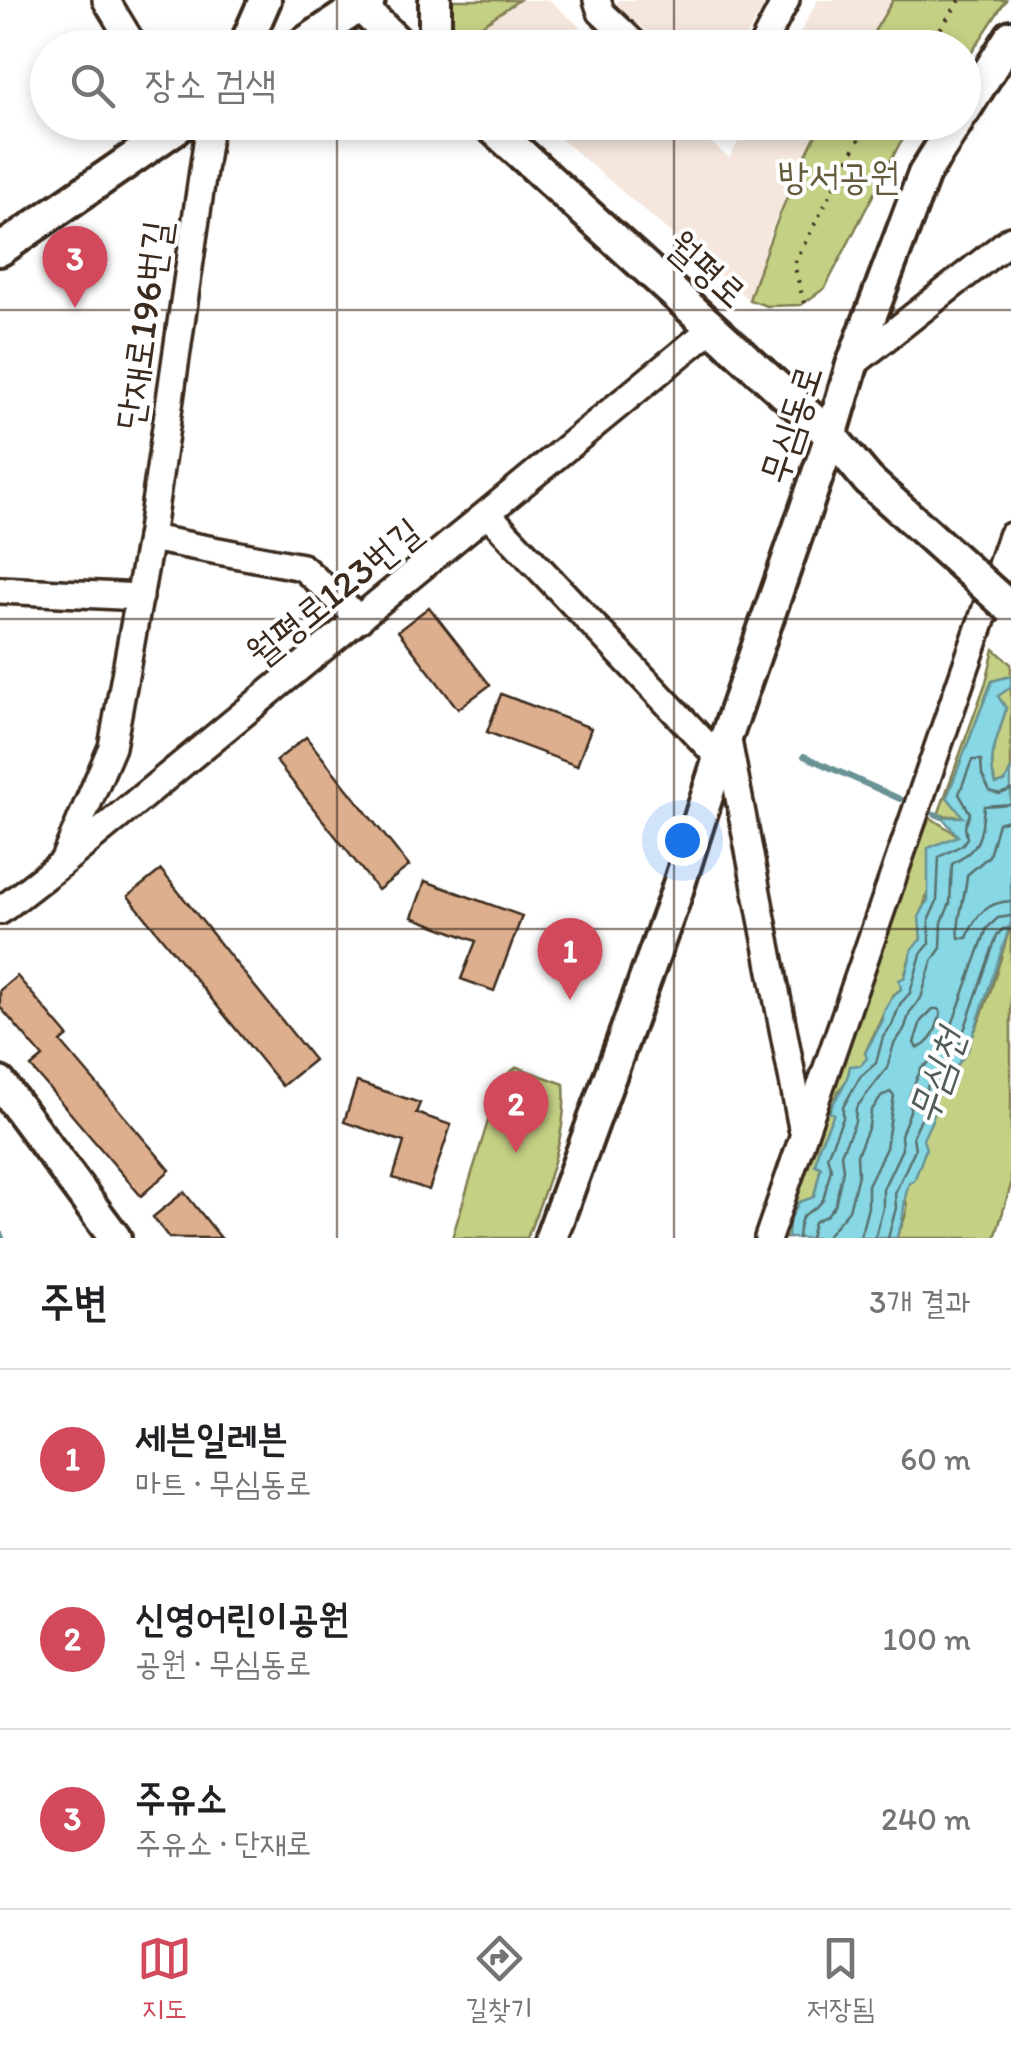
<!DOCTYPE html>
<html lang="ko">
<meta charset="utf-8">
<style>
:root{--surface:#fff;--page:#f6f6f6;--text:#202124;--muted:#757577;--line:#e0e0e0;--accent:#d1495b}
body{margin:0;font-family:Itim,"Poor Story",sans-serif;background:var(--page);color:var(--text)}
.you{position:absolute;left:682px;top:840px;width:35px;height:35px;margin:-25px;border:8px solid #fff;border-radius:50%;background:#1a73e8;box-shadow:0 0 0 15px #1a73e833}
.badge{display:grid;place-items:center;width:65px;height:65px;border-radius:50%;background:var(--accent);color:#fff;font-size:32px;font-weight:700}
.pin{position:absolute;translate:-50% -82px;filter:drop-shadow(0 2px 5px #0008)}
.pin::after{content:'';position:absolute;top:52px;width:35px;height:30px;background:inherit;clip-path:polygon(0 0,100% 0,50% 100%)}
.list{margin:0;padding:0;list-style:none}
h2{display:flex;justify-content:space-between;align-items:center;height:130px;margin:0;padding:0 40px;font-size:42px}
h2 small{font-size:32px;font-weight:400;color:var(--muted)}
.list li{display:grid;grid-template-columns:65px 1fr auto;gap:30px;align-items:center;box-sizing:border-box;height:180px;padding:0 40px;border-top:2px solid var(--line)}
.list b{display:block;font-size:38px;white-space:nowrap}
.list p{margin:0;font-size:32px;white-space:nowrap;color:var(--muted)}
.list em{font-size:32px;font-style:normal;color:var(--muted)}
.icon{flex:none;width:55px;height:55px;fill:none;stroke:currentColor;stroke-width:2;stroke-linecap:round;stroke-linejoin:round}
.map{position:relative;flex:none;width:1011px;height:1238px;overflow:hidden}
.search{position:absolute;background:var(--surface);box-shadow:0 5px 15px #0003;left:30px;right:30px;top:30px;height:110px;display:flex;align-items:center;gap:25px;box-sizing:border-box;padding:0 35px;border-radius:55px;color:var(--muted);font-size:38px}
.sheet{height:670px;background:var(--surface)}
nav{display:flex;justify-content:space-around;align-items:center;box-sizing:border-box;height:140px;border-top:2px solid var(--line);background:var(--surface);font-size:28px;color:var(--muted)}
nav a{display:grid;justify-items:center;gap:5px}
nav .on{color:var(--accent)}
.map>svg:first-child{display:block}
.built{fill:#f5e7dd}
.green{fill:#c4d084;stroke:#807d51;stroke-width:2.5}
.water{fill:#87d7e4;stroke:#699295;stroke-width:2.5}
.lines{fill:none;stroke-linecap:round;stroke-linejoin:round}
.shore{stroke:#596f6d;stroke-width:2.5}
.stream{stroke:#699295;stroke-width:6}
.building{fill:#ddaf8e;stroke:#3b2a1e;stroke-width:2.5}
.minor-casing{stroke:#3b2a1e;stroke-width:32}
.tertiary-casing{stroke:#3b2a1e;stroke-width:38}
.path{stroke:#3b2a1e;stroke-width:4;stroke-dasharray:2.5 8;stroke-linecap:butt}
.minor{stroke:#fff;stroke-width:25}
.tertiary{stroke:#fff;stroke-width:30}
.tertiary-bridge-casing{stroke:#3b2a1e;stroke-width:38;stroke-linecap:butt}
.tertiary-bridge{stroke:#fff;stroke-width:30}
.grid{fill:none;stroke:#3b2a1e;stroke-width:2.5;stroke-opacity:0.55}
.labels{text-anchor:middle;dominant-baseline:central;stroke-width:8;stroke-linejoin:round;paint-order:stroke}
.park-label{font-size:38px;fill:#645c3d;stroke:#fff}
.street-label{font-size:38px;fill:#3b2a1e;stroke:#fff}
.water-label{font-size:40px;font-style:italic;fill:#525e59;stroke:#fff}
</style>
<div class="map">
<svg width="1011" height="1238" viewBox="0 0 1011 1238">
<rect width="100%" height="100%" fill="#fff"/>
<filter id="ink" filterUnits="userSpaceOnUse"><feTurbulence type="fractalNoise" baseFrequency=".01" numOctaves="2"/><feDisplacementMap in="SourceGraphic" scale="20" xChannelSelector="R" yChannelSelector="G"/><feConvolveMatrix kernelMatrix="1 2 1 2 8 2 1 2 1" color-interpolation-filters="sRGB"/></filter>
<g filter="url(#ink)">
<g class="built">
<polygon points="519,0 549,0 603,47 455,48 452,45"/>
<polygon points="618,0 764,0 765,5 740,47 667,48 616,6"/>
<polygon points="818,0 893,0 865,47 791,48"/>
<polygon points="542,123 688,123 729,158 749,123 822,123 798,168 769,236 749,300"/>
</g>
<g class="green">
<polygon points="440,0 519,0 452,45"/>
<polygon points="893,0 1006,0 964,64 964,48 865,47"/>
<path d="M822 123H921L900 143 825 288 801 305 767 306 749 300C769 238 792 180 822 123Z"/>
<polygon points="994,649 1011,664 1011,676 992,681 947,797 964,817 938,815 986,682"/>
<path d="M1011 687V769L1005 782 996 784C985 757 1000 735 1006 708L997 696Z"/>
<path d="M917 809 959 836C937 869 918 899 921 939L912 949 901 989 892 996 865 1053 868 1058 839 1090 830 1111 834 1114 819 1146 821 1166 814 1197 789 1221 788 1238H770Z"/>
<path d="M1011 923V1185L995 1238H896C900 1230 906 1217 907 1208 907 1203 904 1197 906 1192 914 1154 929 1113 942 1079 974 1059 1000 961 1011 923Z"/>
<path d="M517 1067 564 1084C568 1135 545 1191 527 1238H452L501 1079Z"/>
</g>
<path class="water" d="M1011 676V687L998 696 1006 708C1000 734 985 758 996 784L1005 782 1011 769V923L968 1050 952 1073 950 1081 942 1079 939 1090 931 1101 933 1118 923 1139 926 1149 914 1181 909 1183C902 1202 906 1219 896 1238H788L789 1221 799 1202 814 1197 821 1167 815 1165 819 1146 834 1114 829 1112C836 1096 848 1083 850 1066L861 1065 867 1058 865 1053 883 1020C882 1008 892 997 901 989L899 980 905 977 912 949 921 939 919 917 928 900V848L958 836 942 817H963L947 797 992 681Z"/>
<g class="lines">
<g class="shore">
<path d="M1011 819 998 823 989 856 967 875C966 896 956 919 959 938H967C975 916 986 902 1011 901"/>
<path d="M933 1009H938L941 1013C937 1026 932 1045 917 1048L914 1043 921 1021Z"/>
<path d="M798 1238C800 1206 809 1218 823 1200L831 1169 827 1156 843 1118V1107L860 1077 876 1063 883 1037 892 1025 900 1004 910 993 921 954 930 943 929 919 937 901 939 857 962 845 967 838 965 827 970 813 959 794 972 760H981L982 775 990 791 999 794 1011 790"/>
<path d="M810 1238 814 1222 827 1215 835 1205 843 1170 841 1154 855 1122 856 1108 887 1068 894 1044 904 1030 910 1012 921 998 932 961 941 948 942 922 950 903 952 864C981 848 981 838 984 806L1011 804"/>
<polyline points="825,1238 849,1210 858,1175 857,1155 869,1126 871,1111 882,1096 890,1092 894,1096 886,1148 868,1185 868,1207 860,1238"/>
<polyline points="875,1238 883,1208 883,1189 902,1149 901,1135 910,1111 910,1094 921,1069 935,1057 947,1039 987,928 998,918 1011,916"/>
<polyline points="888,1238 896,1208 895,1193 915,1149 913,1136 923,1114 922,1098 933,1075 943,1068 959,1045 997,935 1003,929 1011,928"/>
</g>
<g class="stream">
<polyline points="804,756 900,799"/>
<polyline points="935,814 942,817"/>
<polyline points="0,1233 2,1238"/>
</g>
</g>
<g class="building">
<polygon points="429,607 490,685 458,709 398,631"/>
<polygon points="501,694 591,728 577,766 487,732"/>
<polygon points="306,737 409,866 378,890 276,761"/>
<polygon points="161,870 314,1060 282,1086 128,896"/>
<polygon points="425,881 522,916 494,991 461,979 476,941 412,917"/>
<polygon points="17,976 68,1036 61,1042 170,1170 141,1196 31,1067 43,1057 0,1007 0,990"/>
<polygon points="357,1082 420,1103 416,1113 451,1125 429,1190 393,1178 404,1142 344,1122"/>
<polygon points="184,1192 221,1238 169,1238 153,1217"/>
</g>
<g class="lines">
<defs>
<g id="minor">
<polyline points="106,0 135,48"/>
<polyline points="597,0 601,12 639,48"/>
<polyline points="761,48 786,0"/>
<polyline points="852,365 1011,239"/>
<polyline points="488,514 719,758"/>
<polyline points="150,538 302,567 360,619"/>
<polyline points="0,590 140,597"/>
<polyline points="727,735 802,1128"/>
<polyline points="64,859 112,747 150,538 210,122"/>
<polyline points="0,911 62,863 712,328"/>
<polyline points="768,1238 1011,536"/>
</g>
<g id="tertiary">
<polyline points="354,0 403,48"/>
<polyline points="435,0 435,27 443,48"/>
<polyline points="244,48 265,0"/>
<polyline points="297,48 369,0"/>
<polyline points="964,111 1011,36"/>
<polyline points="486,122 831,436 868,480"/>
<polyline points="0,250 185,122"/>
<polyline points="0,1083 115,1238"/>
<polyline points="551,1238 674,900 719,758 831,436 852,365 924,174 957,122"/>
</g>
</defs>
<use href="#minor" class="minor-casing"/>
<use href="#tertiary" class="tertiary-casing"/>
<g class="path">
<polyline points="937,48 936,35 960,0"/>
<polyline points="804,303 794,264 868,122"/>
</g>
<use href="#minor" class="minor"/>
<use href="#tertiary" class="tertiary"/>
<defs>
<polyline id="tertiary-bridge" points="868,480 1011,609"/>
</defs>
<use href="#tertiary-bridge" class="tertiary-bridge-casing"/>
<use href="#tertiary-bridge" class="tertiary-bridge"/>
</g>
</g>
<path class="grid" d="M337 0V48M674 0V48M337 122V1238M674 122V1238M0 310H1011M0 619H1011M0 929H1011"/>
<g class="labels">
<g class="park-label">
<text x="839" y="176">방서공원</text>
</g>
<g class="street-label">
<text transform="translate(707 269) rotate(42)">월평로</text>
<text transform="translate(143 325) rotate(-82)">단재로196번길</text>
<text transform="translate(791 424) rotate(-72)">무심동로</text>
<text transform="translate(334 592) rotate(-39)">월평로123번길</text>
</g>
<g class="water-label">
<text transform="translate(936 1076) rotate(-71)">무심천</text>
</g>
</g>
</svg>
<div class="you"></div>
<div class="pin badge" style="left:570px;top:1000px">1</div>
<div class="pin badge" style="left:516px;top:1153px">2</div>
<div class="pin badge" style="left:75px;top:308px">3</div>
<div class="search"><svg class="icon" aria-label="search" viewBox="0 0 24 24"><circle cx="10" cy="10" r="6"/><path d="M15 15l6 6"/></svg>장소 검색</div>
</div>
<section class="sheet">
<h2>주변<small>3개 결과</small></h2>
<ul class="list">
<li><span class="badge">1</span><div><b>세븐일레븐</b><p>마트 · 무심동로</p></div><em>60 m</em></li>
<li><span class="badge">2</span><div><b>신영어린이공원</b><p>공원 · 무심동로</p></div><em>100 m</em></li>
<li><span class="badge">3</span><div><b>주유소</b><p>주유소 · 단재로</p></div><em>240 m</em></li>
</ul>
</section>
<nav>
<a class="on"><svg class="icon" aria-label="map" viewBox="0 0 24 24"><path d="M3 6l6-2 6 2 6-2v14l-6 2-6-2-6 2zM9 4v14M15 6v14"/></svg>지도</a>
<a><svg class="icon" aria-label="directions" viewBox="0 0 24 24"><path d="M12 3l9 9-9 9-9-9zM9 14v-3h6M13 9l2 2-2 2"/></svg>길찾기</a>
<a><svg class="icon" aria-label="saved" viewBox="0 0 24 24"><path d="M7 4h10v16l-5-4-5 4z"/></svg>저장됨</a>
</nav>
